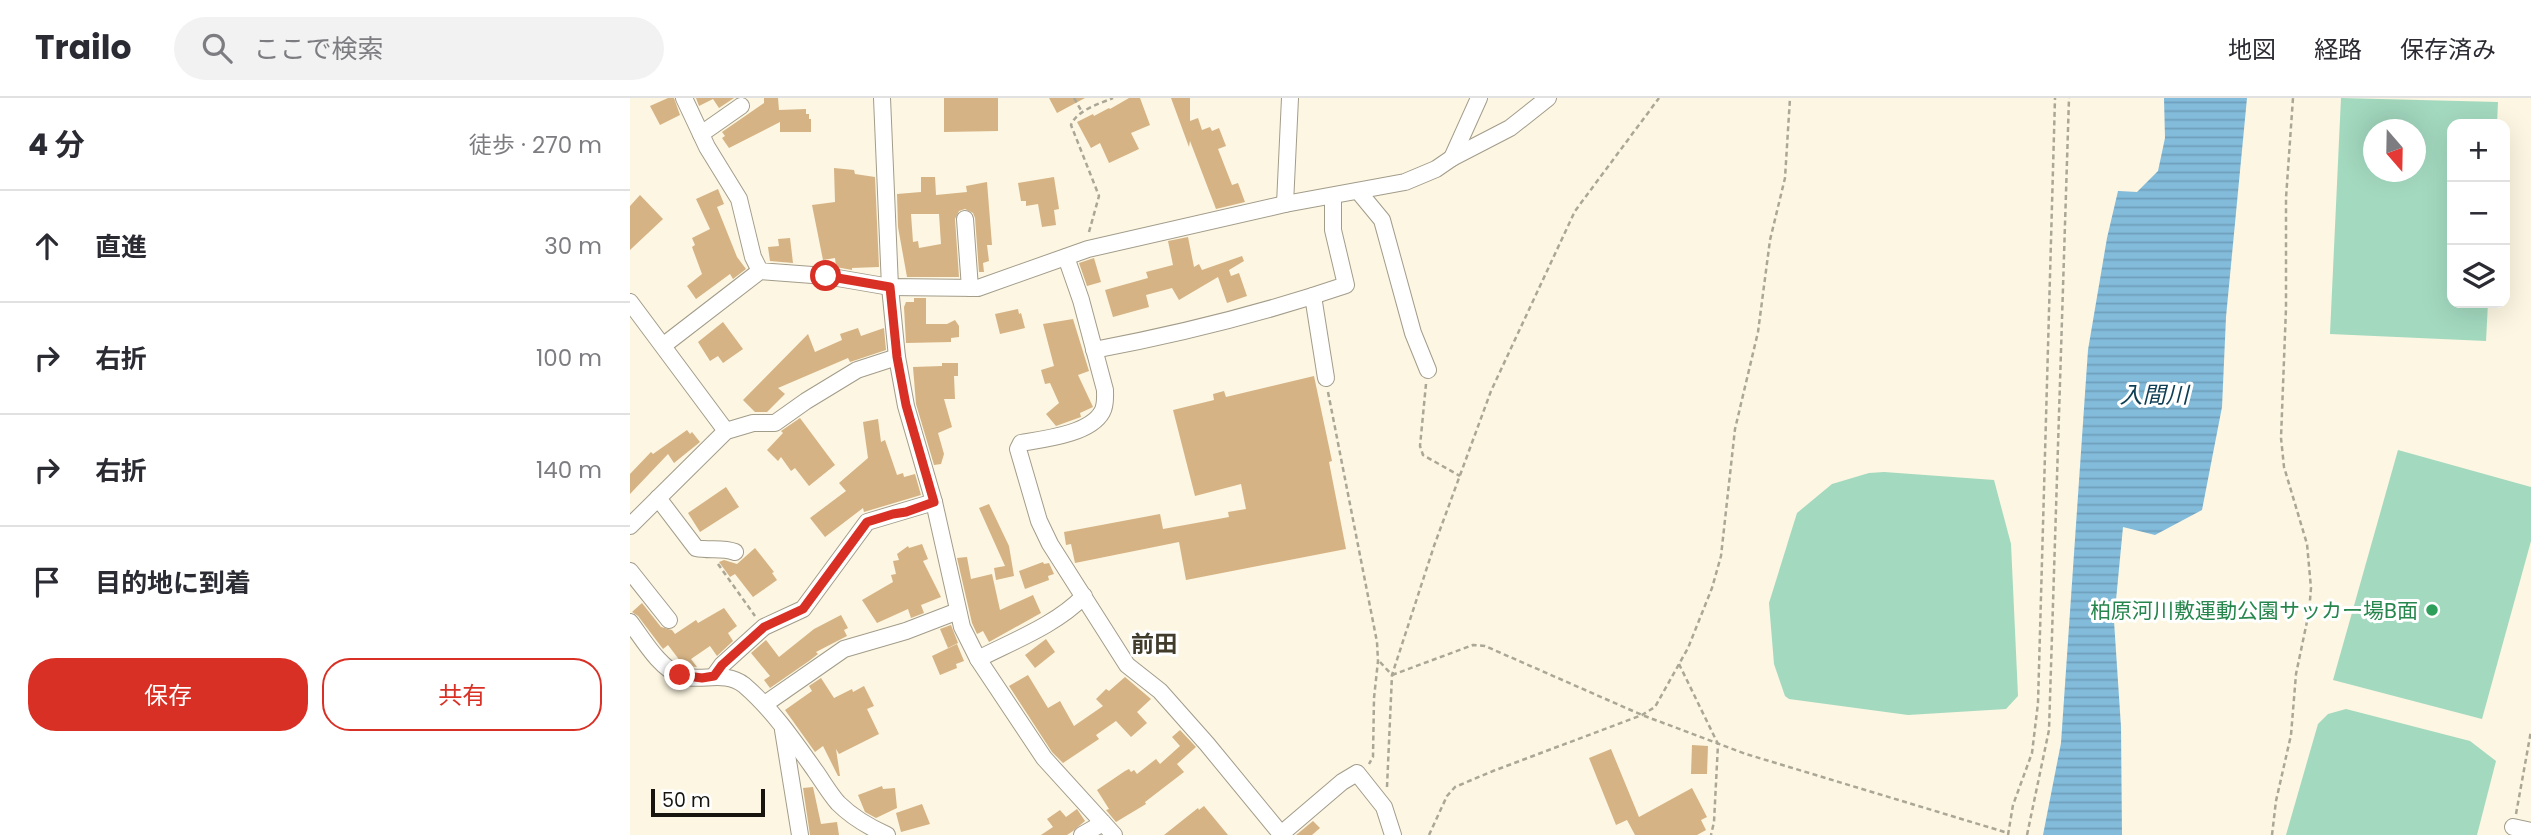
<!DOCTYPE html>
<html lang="ja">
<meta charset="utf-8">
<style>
:root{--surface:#fff;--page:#f2f2f3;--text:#2b2b33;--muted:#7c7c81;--line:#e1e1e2;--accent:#d93025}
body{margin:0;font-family:Poppins,"Noto Sans JP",sans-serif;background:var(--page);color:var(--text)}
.controls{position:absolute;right:21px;top:21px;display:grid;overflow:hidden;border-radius:14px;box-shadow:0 7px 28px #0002}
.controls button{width:63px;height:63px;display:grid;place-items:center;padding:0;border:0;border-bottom:2px solid var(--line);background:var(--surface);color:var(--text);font:35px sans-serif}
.compass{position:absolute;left:1733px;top:21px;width:63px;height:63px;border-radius:50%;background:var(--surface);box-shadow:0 7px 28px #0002;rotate:160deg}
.scale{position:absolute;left:21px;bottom:18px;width:114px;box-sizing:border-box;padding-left:7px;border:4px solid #17150e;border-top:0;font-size:19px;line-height:24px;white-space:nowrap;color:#17150e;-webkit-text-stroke:5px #fff;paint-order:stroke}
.stop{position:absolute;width:21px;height:21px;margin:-16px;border:5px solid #d93025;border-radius:50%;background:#fff}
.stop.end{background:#d93025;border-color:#fff;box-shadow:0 2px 7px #0008}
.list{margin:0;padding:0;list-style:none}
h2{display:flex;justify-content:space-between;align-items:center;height:91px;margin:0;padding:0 28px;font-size:30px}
h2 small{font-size:23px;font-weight:400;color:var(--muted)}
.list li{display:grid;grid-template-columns:46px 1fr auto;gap:21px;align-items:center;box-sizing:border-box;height:112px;padding:0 28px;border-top:2px solid var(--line)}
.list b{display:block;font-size:26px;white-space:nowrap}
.list em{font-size:23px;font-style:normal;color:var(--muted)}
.actions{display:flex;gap:14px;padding:21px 28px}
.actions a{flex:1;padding:16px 0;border:2px solid var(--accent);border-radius:28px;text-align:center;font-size:24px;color:var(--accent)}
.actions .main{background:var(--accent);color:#fff}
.icon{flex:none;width:38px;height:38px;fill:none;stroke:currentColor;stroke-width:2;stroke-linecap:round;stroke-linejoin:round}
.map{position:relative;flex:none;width:1901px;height:737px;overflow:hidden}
header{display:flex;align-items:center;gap:42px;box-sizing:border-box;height:98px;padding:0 35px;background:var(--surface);border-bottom:2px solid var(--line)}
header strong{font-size:33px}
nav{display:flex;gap:38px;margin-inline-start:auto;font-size:24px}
.search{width:490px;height:63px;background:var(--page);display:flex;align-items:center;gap:18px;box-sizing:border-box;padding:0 24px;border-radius:38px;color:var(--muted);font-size:26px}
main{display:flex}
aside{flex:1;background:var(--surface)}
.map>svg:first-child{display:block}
.green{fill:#a3d9bf;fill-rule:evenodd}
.water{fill:url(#water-rules)}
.building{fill:#d6b384;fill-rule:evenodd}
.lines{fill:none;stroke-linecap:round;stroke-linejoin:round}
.minor-casing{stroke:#a29c8a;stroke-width:18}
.path{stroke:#aba797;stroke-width:2.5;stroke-dasharray:5 3.5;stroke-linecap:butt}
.minor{stroke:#fff;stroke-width:16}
.route{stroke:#d93025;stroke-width:9}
.leisure-dot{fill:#2e9e5b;stroke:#fff;stroke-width:2.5}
.labels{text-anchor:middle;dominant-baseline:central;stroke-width:6;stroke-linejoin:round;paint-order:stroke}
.leisure-label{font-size:21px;fill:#27864d;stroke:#fff;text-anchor:end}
.water-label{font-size:23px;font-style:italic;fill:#0f3e54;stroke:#fff}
.neighbourhood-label{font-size:23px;font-weight:bold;fill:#403b2b;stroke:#fff}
</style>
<header>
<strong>Trailo</strong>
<div class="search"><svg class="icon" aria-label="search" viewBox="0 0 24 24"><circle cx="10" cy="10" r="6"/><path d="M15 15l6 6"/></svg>ここで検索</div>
<nav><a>地図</a><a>経路</a><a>保存済み</a></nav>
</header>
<main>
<aside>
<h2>4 分<small>徒歩 · 270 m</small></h2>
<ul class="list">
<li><svg class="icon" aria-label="ahead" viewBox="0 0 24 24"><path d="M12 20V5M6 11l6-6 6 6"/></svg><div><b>直進</b></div><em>30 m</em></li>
<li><svg class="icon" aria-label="right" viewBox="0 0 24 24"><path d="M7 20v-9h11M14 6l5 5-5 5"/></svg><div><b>右折</b></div><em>100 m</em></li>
<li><svg class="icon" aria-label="right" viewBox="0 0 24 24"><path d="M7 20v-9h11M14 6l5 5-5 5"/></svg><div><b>右折</b></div><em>140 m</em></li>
<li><svg class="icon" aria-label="arrive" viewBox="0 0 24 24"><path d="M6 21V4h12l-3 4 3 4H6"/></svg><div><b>目的地に到着</b></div></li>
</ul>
<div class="actions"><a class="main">保存</a><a>共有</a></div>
</aside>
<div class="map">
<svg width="1901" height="737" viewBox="0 0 1901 737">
<defs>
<pattern id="water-rules" width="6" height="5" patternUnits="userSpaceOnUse" patternTransform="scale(1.75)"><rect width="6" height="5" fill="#83bbdb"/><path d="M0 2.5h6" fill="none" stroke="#70a0bb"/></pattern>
</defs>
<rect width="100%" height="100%" fill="#fcf6e2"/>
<g class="green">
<path d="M1711 0 1868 4 1867 26H1822V205H1858L1856 243 1700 236ZM1744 32H1786V74H1744Z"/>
<polygon points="1768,352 1901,389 1901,443 1852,621 1703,582"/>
<polygon points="1254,374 1364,382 1381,446 1388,598 1376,611 1278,617 1159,601 1155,598 1144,566 1139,505 1167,415 1202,386 1239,375"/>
<polygon points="1716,611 1840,643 1866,663 1847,737 1656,737 1688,626 1698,616"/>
</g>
<polygon class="water" points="1534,0 1617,0 1596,219 1592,309 1572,412 1525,437 1493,429 1484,523 1491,629 1492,737 1413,737 1431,645 1458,252 1477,140 1488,93 1507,94 1528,73 1535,40"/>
<g class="building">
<polygon points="38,0 44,0 50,17 30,27 20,8"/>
<polygon points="66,0 104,0 89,10 83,1 69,8"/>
<polygon points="134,0 148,0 149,12 176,11 176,16 179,16 179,21 181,21 181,34 150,34 150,24 99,50 92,40 95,38 92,34 134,5"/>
<polygon points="314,0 368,0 368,33 314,34"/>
<polygon points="419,0 455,0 427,15"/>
<polygon points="499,0 510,0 520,27 501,35 509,51 479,65 470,45 461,50 447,24 463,16 464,18 479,10 480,11"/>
<polygon points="541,0 560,0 560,23 568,20 572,32 580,29 582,33 589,30 596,48 588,51 602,87 608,85 615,104 586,111 560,43 559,49"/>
<polygon points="204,70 224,72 225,76 245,79 249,169 222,170 222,172 206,169 205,160 193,162 182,107 205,104"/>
<path d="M291 79H305L306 97 337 94 336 88 357 84 362 147H357L359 163 353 165 354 174H349L345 120 343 115 335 111 329 113 325 121 329 179H277L268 129 267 96 291 94ZM281 116H309L311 146 289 150 288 143 283 144Z"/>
<polygon points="424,79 429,111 424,112 426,127 412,129 408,106 396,108 396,103 391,103 388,85"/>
<polygon points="88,91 94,106 87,109 107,159 116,171 103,181 100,176 66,201 57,188 72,176 62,149 65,147 62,140 80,131 66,101"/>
<polygon points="10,97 33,121 0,152 0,108"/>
<polygon points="558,139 564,169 569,166 572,172 612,158 614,163 599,172 601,178 609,175 617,198 597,205 588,179 549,202 542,190 516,197 519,209 483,219 475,192 518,180 516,174 543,167 538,143"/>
<polygon points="160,140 163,165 140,163 138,149 149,148 148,141"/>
<polygon points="464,160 471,184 457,188 449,165"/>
<polygon points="284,200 296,200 296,226 317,226 325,222 329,228 329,239 321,240 321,244 276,245 274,209 276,204 284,204"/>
<polygon points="388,211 389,216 391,215 395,230 370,236 365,216"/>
<polygon points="443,221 459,273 448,277 463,309 450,315 451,319 426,328 416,316 429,305 420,285 415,286 411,272 424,268 413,226"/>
<polygon points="93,224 113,251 93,265 88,258 80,263 68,244"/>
<polygon points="228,230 231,238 254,230 256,252 220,264 218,260 148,290 155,296 137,314 125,314 113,302 178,236 185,254 212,242 210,236"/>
<polygon points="312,265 328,265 328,278 324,278 325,301 314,301 322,329 308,335 314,356 311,366 304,367 286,306 283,269 312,268"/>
<polygon points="684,278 702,363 699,364 716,451 556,482 549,444 445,465 441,446 436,447 434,434 530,416 533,431 599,419 598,414 616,411 611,386 565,398 543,312 584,302 583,296 594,293 596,299"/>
<polygon points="170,320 205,367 179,388 165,370 161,373 151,359 148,363 137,352 153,335 151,333"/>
<polygon points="248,321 251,344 255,342 267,377 273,375 274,379 285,376 291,397 234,414 233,410 195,439 180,420 216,393 209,385 238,360 233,324"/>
<polygon points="57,332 60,336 62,334 70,344 44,365 38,356 0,396 0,376 21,354 23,356"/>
<polygon points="96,389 109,409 70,434 58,415"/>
<polygon points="359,406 379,448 384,478 366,482 364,470 375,468 349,410"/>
<polygon points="292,446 298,461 293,463 311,499 291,507 294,515 281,520 278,511 247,525 232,502 263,484 261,477 266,476 263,463 269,462 267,456 278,448 279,450"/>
<polygon points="125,450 144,474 142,475 147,482 123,499 105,476 100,479 89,464 94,462 107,466"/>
<polygon points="337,459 341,481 362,476 370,512 403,497 411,515 359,544 353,533 347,536 342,525 327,460"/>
<polygon points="413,464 414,466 419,465 424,476 418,478 419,482 395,491 389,473"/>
<polygon points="12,505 31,529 42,532 45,536 66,522 68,525 94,510 107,528 98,535 103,543 87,558 80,548 61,561 67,569 54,568 38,547 33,551 8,518 2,514"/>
<polygon points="211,517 218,530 214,532 217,538 186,554 188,556 179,563 140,590 134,582 140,578 121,555 136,542 149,559 184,531"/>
<polygon points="321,527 328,545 318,550 310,531"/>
<polygon points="416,541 425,554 405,570 395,557"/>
<polygon points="327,546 334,563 326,566 327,570 310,577 302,558"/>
<polygon points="398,577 418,610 430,603 444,628 473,608 466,601 476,591 479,593 495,579 521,601 507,614 517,625 501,639 486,623 466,637 469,641 433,665 422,654 379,588"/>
<polygon points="191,580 204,600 222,591 223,594 234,588 244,608 237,611 249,636 209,656 206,651 210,678 208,678 193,648 185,654 155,612 182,593 179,588"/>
<polygon points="550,632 566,649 547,666 554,674 515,704 516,706 486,724 476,712 479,711 467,692 495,673 499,671 501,674 504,672 507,676 526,661 530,666 550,648 542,639"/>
<polygon points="1062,647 1078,648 1077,676 1061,676"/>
<polygon points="981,651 1009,719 1062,690 1077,719 1071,722 1076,732 1067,737 1005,737 997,722 986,727 959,660"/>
<polygon points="252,688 253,691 265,690 267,710 246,720 235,714 228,697"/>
<polygon points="183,689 191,726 207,724 209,737 180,737 173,690"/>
<polygon points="292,706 300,726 271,734 266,715"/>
<polygon points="574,708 598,737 534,737 568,710 569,712"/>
<polygon points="447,711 455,723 443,733 437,737 411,737 423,729 417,721 430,712 436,719"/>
<polygon points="683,723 690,730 682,737 666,737"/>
</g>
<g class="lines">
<defs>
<g id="minor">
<polyline points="54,0 77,49 109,101 123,159 130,173 196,178 260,189 348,190 458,151 655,106 775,84 806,71 822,60 880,30 918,0"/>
<polyline points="252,0 260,189 267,259 276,308 304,404 332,529 348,561 414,660 484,737"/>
<polyline points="71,36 111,8"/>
<polyline points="822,60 849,0"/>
<polyline points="728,93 752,122 783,235 798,272"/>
<polyline points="655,106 660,0"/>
<polyline points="335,121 340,190"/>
<path d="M436 159 451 202 475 292C475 299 476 307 472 314 460 336 414 341 391 345L388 351 409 423 420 446 497 567 530 593 577 646 651 736 712 684 727 675 754 709 763 737"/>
<polyline points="683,198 696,280"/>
<polyline points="0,204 96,333"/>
<polyline points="34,247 130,173"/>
<path d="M464 252C549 236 634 215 716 187L703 132V98"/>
<path d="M28 400 66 450C79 453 92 449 105 454"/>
<polyline points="0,428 96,333 123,325 145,325 176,303 227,272 267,259"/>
<polyline points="0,473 39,522"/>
<path d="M0 524C13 541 29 570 51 578 72 584 95 572 114 587 143 612 164 643 186 674 193 684 200 696 208 705 222 719 239 729 257 737"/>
<path d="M348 561C383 543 426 527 454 498"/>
<polyline points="84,578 92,567 134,529 173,511 237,424 304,404"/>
<polyline points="135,606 214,551 276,533 328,513"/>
<polyline points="153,632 170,737"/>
<polyline points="1883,729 1901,733"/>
<polyline points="452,737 473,725"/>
</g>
</defs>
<use href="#minor" class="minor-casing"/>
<g class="path">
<polyline points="444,0 452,14"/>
<path d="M459 134 469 98 441 27C447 12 469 6 483 0"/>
<polyline points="796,286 790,348 793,357 830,378"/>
<polyline points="698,294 747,544 748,563 744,600 743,659 739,666"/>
<polyline points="88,466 125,518"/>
<polyline points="750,564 762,577"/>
<polyline points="1049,566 1088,646 1084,724 1081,737"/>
<polyline points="762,577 843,547 855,548 1012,617 1116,656 1378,735"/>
<polyline points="757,689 762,577 804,448 861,293 945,113 1029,0"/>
<polyline points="1886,716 1901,633"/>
<polyline points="799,737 817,698 825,689 863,673 1012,617 1025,609 1058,550 1082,490 1091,458 1105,331 1128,234 1140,142 1155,80 1160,0"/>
<polyline points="1378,737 1383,707 1402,655 1408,605 1425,0"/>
<polyline points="1397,737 1419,632 1439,0"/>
<polyline points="1642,737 1646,703 1661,637 1666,576 1679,514 1681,490 1677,446 1654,369 1651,340 1656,210 1656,100 1663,0"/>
</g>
<use href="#minor" class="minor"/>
</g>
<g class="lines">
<polyline class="route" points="50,577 72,580 84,578 92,567 134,529 173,511 237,424 263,416 276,414 304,404 276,307 267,259 260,189 196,178"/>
</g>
<circle class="leisure-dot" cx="1802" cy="512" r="7"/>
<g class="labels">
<g class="leisure-label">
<text x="1788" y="512">柏原河川敷運動公園サッカー場B面</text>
</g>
<g class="water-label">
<text x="1524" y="297">入間川</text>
</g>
<g class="neighbourhood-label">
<text x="524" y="546">前田</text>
</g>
</g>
</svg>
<div class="controls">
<button>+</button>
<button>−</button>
<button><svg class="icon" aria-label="layers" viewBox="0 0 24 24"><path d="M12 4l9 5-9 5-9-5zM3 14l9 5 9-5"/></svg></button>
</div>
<svg class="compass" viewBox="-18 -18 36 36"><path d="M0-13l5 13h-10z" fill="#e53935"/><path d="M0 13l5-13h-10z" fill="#7c7c81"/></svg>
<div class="scale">50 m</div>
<div class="stop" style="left:196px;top:178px"></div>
<div class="stop end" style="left:50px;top:577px"></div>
</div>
</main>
